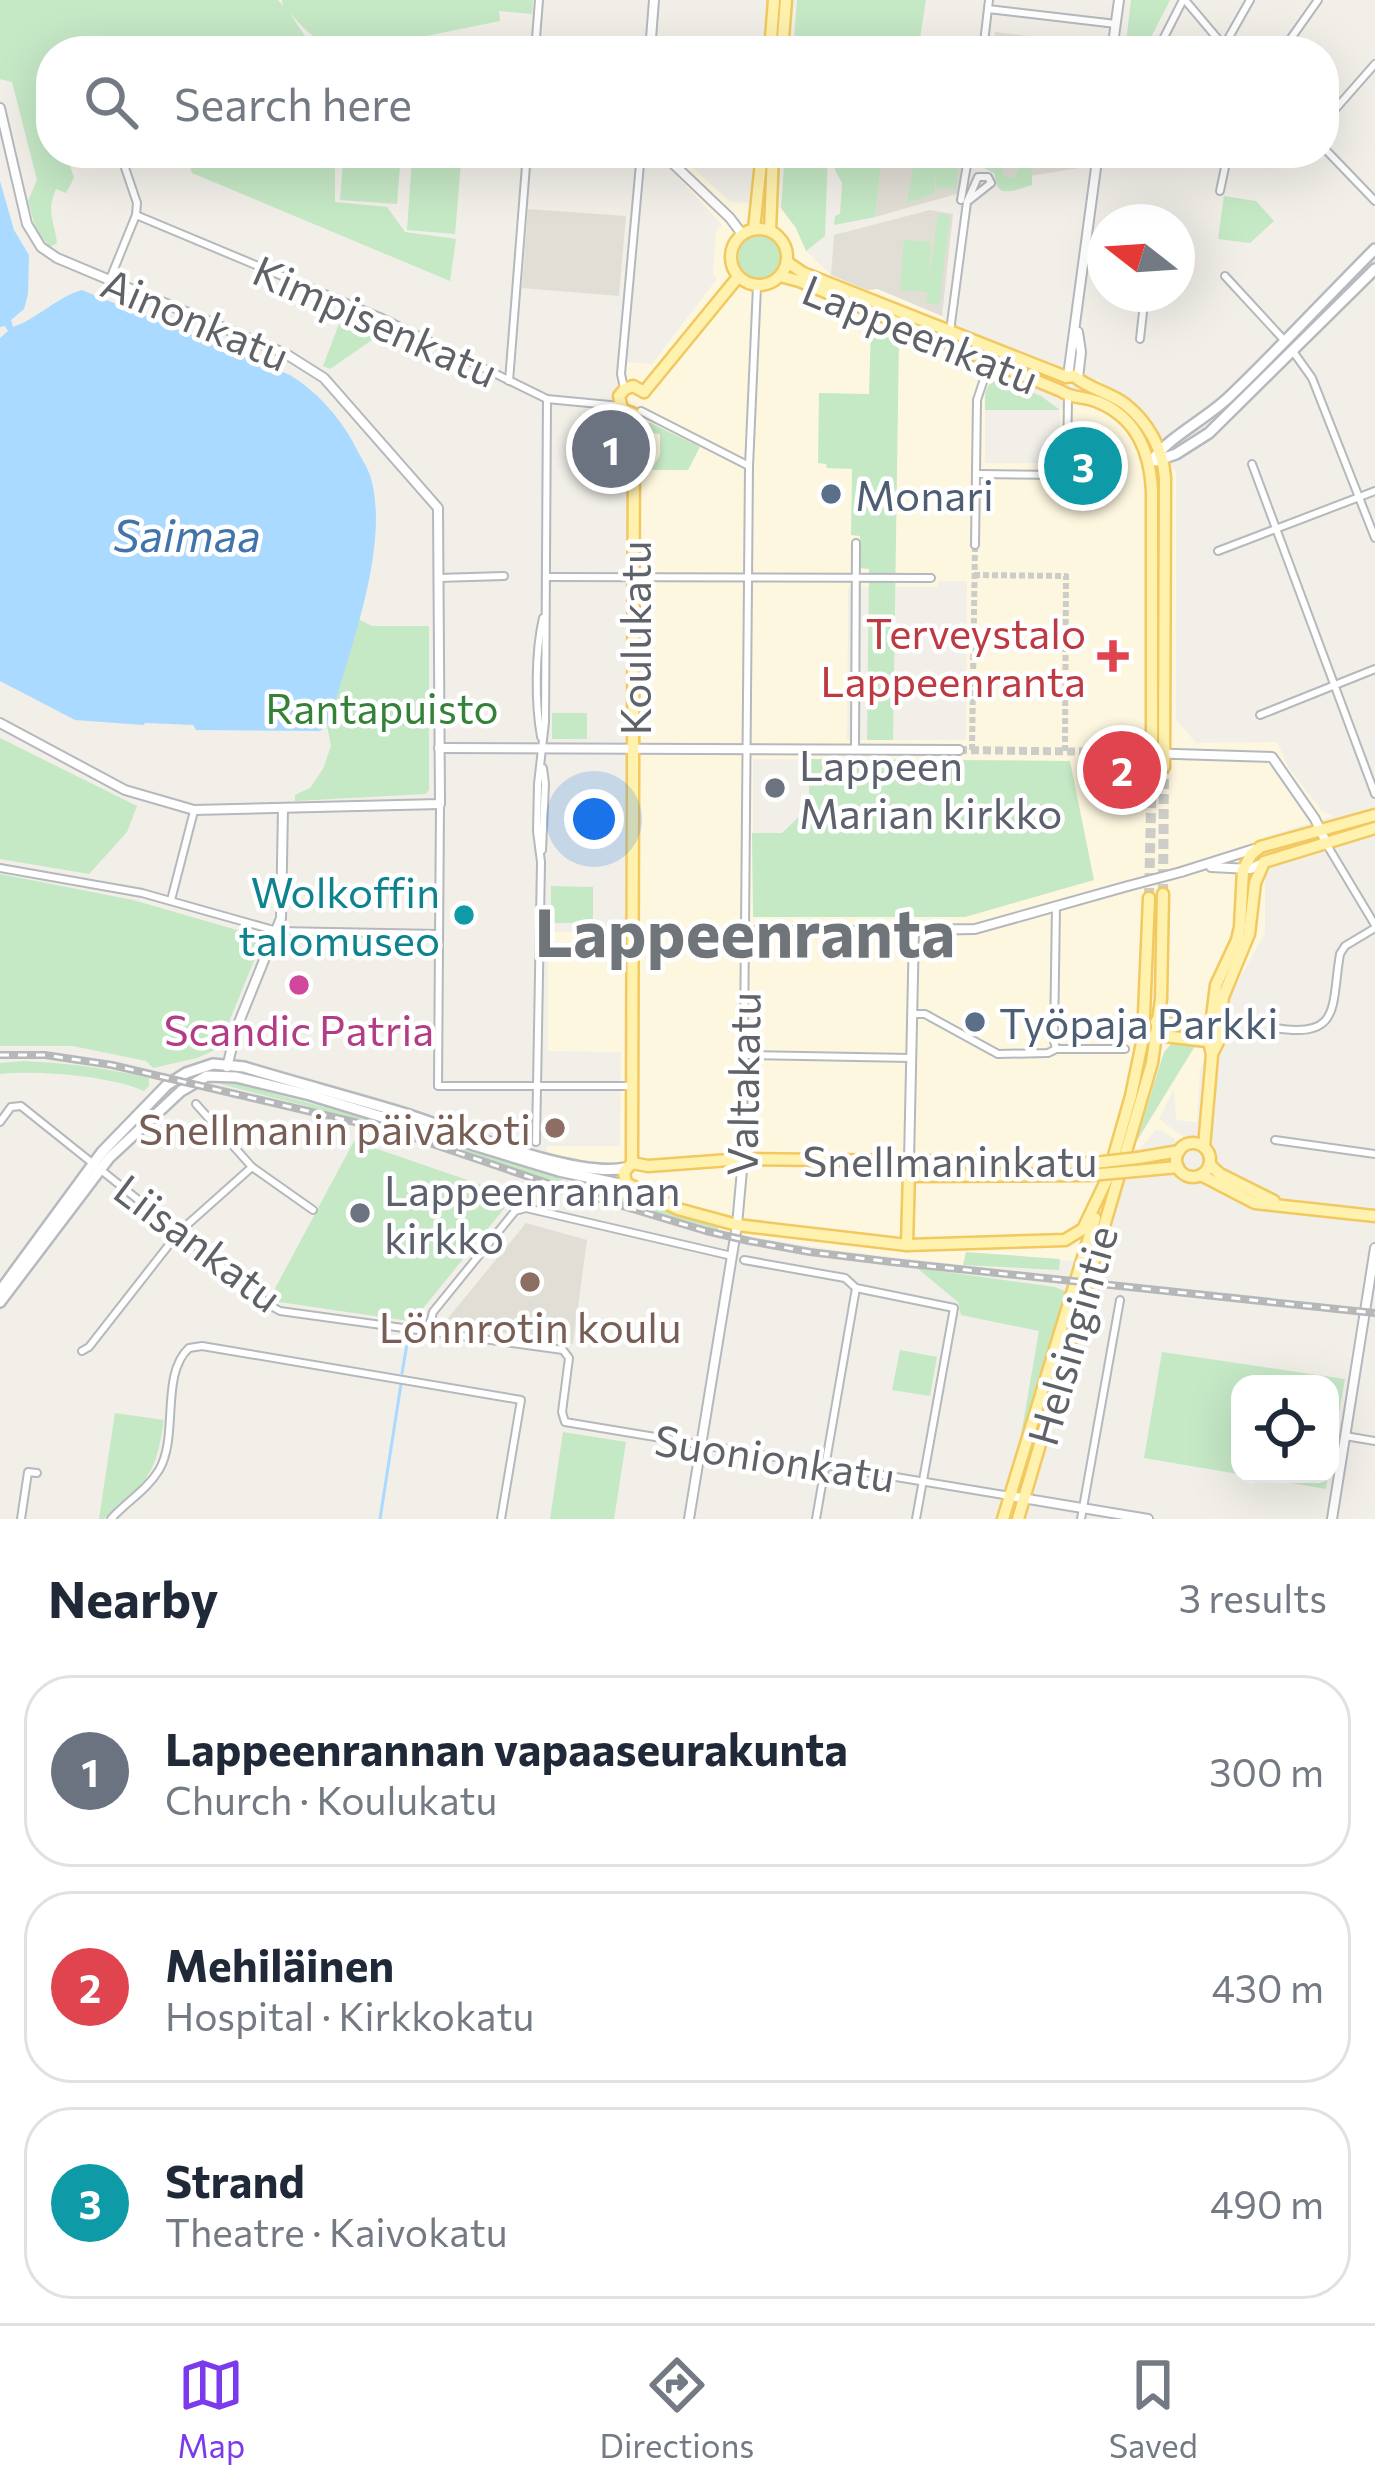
<!DOCTYPE html>
<meta charset="utf-8">
<style>
:root{--surface:#fff;--page:#f2f2f3;--text:#1f2937;--muted:#747a83;--line:#e0e1e3;--accent:#7c3aed}
body{margin:0;font-family:Commissioner,sans-serif;background:var(--page);color:var(--text)}
.controls{position:absolute;right:36px;bottom:36px;display:grid;overflow:hidden;border-radius:24px;box-shadow:0 12px 48px #0002}
.controls button{width:108px;height:108px;display:grid;place-items:center;padding:0;border:0;border-bottom:3px solid var(--line);background:var(--surface);color:var(--text);font:60px sans-serif}
.compass{position:absolute;left:1087px;top:204px;width:108px;height:108px;border-radius:50%;background:var(--surface);box-shadow:0 12px 48px #0002;rotate:287deg}
.you{position:absolute;left:594px;top:819px;width:42px;height:42px;margin:-30px;border:9px solid #fff;border-radius:50%;background:#1a73e8;box-shadow:0 0 0 18px #1a73e833}
.badge{display:grid;place-items:center;width:78px;height:78px;border-radius:50%;background:var(--accent);color:#fff;font-size:39px;font-weight:700}
.pin{position:absolute;translate:-50% -50%;border:6px solid #fff;box-shadow:0 3px 12px #0006}
.list{margin:0;padding:0;list-style:none}
h2{display:flex;justify-content:space-between;align-items:center;height:156px;margin:0;padding:0 48px;font-size:51px}
h2 small{font-size:39px;font-weight:400;color:var(--muted)}
.list li{display:grid;grid-template-columns:78px 1fr auto;gap:36px;align-items:center;box-sizing:border-box;height:192px;margin:0 24px 24px;padding:0 24px;border:3px solid var(--line);border-radius:48px}
.list b{display:block;font-size:45px;white-space:nowrap}
.list p{margin:0;font-size:39px;white-space:nowrap;color:var(--muted)}
.list em{font-size:39px;font-style:normal;color:var(--muted)}
.icon{flex:none;width:66px;height:66px;fill:none;stroke:currentColor;stroke-width:2;stroke-linecap:round;stroke-linejoin:round}
.map{position:relative;flex:none;width:1375px;height:1519px;overflow:hidden}
.search{position:absolute;background:var(--surface);box-shadow:0 12px 48px #0002;left:36px;right:36px;top:36px;height:132px;display:flex;align-items:center;gap:30px;box-sizing:border-box;padding:0 42px;border-radius:48px;color:var(--muted);font-size:45px}
.sheet{height:804px;background:var(--surface)}
nav{display:flex;justify-content:space-around;align-items:center;box-sizing:border-box;height:168px;border-top:3px solid var(--line);background:var(--surface);font-size:33px;color:var(--muted)}
nav a{display:grid;justify-items:center;gap:6px}
nav .on{color:var(--accent)}
.map>svg:first-child{display:block}
.commercial{fill:#fef7e0;fill-rule:evenodd}
.education{fill:#e1ded6}
.green{fill:#c5e8c5}
.water{fill:#aadaff}
.lines{fill:none;stroke-linecap:round;stroke-linejoin:round}
.stream{stroke:#aadaff;stroke-width:3}
.minor-tunnel{stroke:#ccccc8;stroke-width:6;stroke-dasharray:6 3;stroke-linecap:butt}
.tertiary-tunnel{stroke:#ccccc8;stroke-width:8;stroke-dasharray:8 4;stroke-linecap:butt}
.primary-tunnel{stroke:#ccccc8;stroke-width:10;stroke-dasharray:10 5;stroke-linecap:butt}
.minor-casing{stroke:#b5b8bc;stroke-width:10}
.tertiary-casing{stroke:#b5b8bc;stroke-width:12}
.secondary-casing{stroke:#b6babf;stroke-width:14}
.primary-casing{stroke:#f2c960;stroke-width:15}
.minor{stroke:#fff;stroke-width:6}
.tertiary{stroke:#fff;stroke-width:8}
.secondary{stroke:#fff;stroke-width:9}
.primary{stroke:#fff2af;stroke-width:10}
.rail-casing{stroke:#b6b7b8;stroke-width:8}
.rail{stroke:#fff;stroke-width:3;stroke-dasharray:9;stroke-linecap:butt}
.tertiary-bridge-casing{stroke:#b5b8bc;stroke-width:12;stroke-linecap:butt}
.primary-bridge-casing{stroke:#f2c960;stroke-width:15;stroke-linecap:butt}
.tertiary-bridge{stroke:#fff;stroke-width:8}
.primary-bridge{stroke:#fff2af;stroke-width:10}
.service-dot{fill:#5c6f8a;stroke:#fff;stroke-width:4.5}
.health-dot{fill:#e0444e;stroke:#fff;stroke-width:4.5}
.worship-dot{fill:#6b7280;stroke:#fff;stroke-width:4.5}
.culture-dot{fill:#0f9aa8;stroke:#fff;stroke-width:4.5}
.hotel-dot{fill:#d1479c;stroke:#fff;stroke-width:4.5}
.education-dot{fill:#8d6e63;stroke:#fff;stroke-width:4.5}
.labels{text-anchor:middle;dominant-baseline:central;stroke-width:9;stroke-linejoin:round;paint-order:stroke}
.street-label{font-size:42px;fill:#5f6368;stroke:#fff}
.service-label{font-size:42px;fill:#4e5e75;stroke:#fff;text-anchor:start}
.health-label{font-size:42px;fill:#be3a42;stroke:#fff;text-anchor:end}
.park-label{font-size:42px;fill:#348238;stroke:#fff}
.worship-label{font-size:42px;fill:#5b616d;stroke:#fff;text-anchor:start}
.culture-label{font-size:42px;fill:#0d838f;stroke:#fff;text-anchor:end}
.hotel-label{font-size:42px;fill:#b23c85;stroke:#fff}
.education-label{font-size:42px;fill:#785e54;stroke:#fff;text-anchor:end}
.water-label{font-size:45px;font-style:italic;fill:#4174aa;stroke:#fff}
.town-label{font-size:66px;font-weight:bold;fill:#70757a;stroke:#fff}
</style>
<div class="map">
<svg width="1375" height="1519" viewBox="0 0 1375 1519">
<rect width="100%" height="100%" fill="#f1efe8"/>
<path class="commercial" d="M656 153H677L729 201 781 208 796 228 806 251 831 275 867 290 877 289 942 316 991 382 985 391V463H1060V410L1098 378 1176 471V720L1196 743 1277 742 1289 768 1321 810 1333 816 1265 837V933L1232 992 1200 1070 1197 1122 1176 1120 1174 1089 1159 1119 1184 1138 1175 1142V1139L1160 1130H1155L1141 1148 1121 1152 1087 1262 967 1253 963 1265 841 1251 718 1231 717 1225 548 1175 547 1146H620L621 1052 548 1051V932L632 931 634 749 629 414 621 392 622 362 652 364 717 279 713 275 716 231 722 225ZM939 581H967L966 740H847L848 587H938ZM753 759 1069 761 1093 880 965 917 753 916ZM1195 1047 1181 1066 1137 1142 1164 1052Z"/>
<g class="education">
<polygon points="995,32 1103,45 1102,51 992,51"/>
<polygon points="883,153 965,153 960,193 875,217"/>
<polygon points="977,153 1087,153 1085,167 1006,180 976,162"/>
<polygon points="528,209 626,216 619,296 522,288"/>
<polygon points="930,210 953,214 942,316 878,289 867,290 831,275 834,235"/>
<polygon points="526,1223 587,1240 573,1344 444,1323"/>
</g>
<g class="green">
<path d="M0 0H278L283 6 282 0H533L532 14 499 11 500 21 353 51C324 51 307 32 289 12L315 51H143L136 48 125 51H93L91 40H75L76 51H51V66L46 68 51 78 45 91 51 110V153H66L74 178 66 193 56 189C46 214 54 219 57 243L50 247 36 230 28 201 37 180 12 82 0 79Z"/>
<polygon points="797,0 926,0 918,51 793,51"/>
<polygon points="1131,0 1170,0 1144,51 1125,51"/>
<polygon points="185,153 335,153 335,202 387,207 405,232 456,239 450,281 192,173"/>
<polygon points="785,153 828,153 825,236 806,251 796,228 781,208"/>
<polygon points="835,153 883,153 875,217 834,225 835,216 840,214 842,183 835,170"/>
<polygon points="940,153 959,155 956,189 936,188 936,173 934,194 907,203 914,163 938,166"/>
<path d="M978 153H1006L1000 158 1004 176 1015 177 1023 160 1032 171V185C1024 187 1003 197 998 187 995 183 996 177 994 173L984 168H976Z"/>
<polygon points="412,159 461,162 455,234 407,230"/>
<polygon points="343,162 400,166 397,204 340,200"/>
<polygon points="1224,196 1256,201 1274,221 1250,243 1218,239"/>
<polygon points="938,214 950,215 939,305 926,303 927,292 900,290 904,240 931,242 929,280"/>
<path d="M755 233 773 238 781 252 777 273C751 294 732 272 741 244Z"/>
<polygon points="344,311 388,329 330,369 323,366"/>
<polygon points="871,325 899,337 893,740 867,740 869,569 860,568 860,536 851,535 852,469 827,468 826,464 818,463 819,393 869,394"/>
<path d="M997 379 1003 380 1041 396 1060 410H985C985 398 983 384 997 379Z"/>
<polygon points="649,422 700,447 688,470 652,470 660,454 660,434 647,432"/>
<polygon points="358,619 372,626 429,626 429,790 426,794 295,801 295,795 310,788 323,769 331,746 327,725"/>
<rect x="552" y="713" width="35" height="26"/>
<polygon points="0,738 137,806 127,832 89,874 0,859"/>
<polygon points="809,759 1070,761 1094,880 965,917 753,917 752,833 782,833 809,807"/>
<path d="M0 874 133 900 261 937 263 941C246 977 234 1013 217 1049L197 1058 153 1068 146 1061 73 1046H0Z"/>
<polygon points="551,886 593,887 593,923 551,923"/>
<polygon points="1171,1044 1195,1046 1136,1142 1164,1052"/>
<path d="M23 1061C66 1063 107 1068 149 1078V1086L144 1091C111 1076 37 1070 0 1074V1063Z"/>
<polygon points="234,1083 432,1136 548,1175 718,1226 718,1231 648,1212 399,1130 220,1084"/>
<polygon points="354,1141 511,1195 507,1205 416,1317 409,1321 279,1302 271,1296"/>
<polygon points="966,1252 1060,1259 1059,1270 963,1265"/>
<polygon points="917,1268 1055,1287 1067,1292 1017,1458 1039,1331 961,1315 958,1302"/>
<polygon points="900,1350 937,1357 930,1396 892,1390"/>
<polygon points="1162,1352 1345,1379 1330,1464 1330,1384 1240,1384 1240,1474 1328,1474 1326,1489 1144,1458"/>
<path d="M115 1413 164 1420C155 1480 146 1480 104 1519H99Z"/>
<polygon points="563,1432 626,1442 614,1519 550,1519"/>
</g>
<path class="water" d="M0 181 14 230 29 255 28 294 24 309 11 320 13 327C37 319 57 297 82 290L290 375C316 391 338 415 353 442 358 453 366 464 370 475 391 542 351 645 333 710L327 725 320 731 196 730 193 725 145 723 144 725 75 720 0 681V338L8 331 5 326 0 327Z"/>
<g class="lines">
<g class="stream">
<polyline points="402,1373 407,1344"/>
<polyline points="380,1519 401,1384"/>
</g>
<g class="minor-tunnel">
<polyline points="974,575 1066,576 1065,752"/>
<polyline points="972,750 975,545"/>
</g>
<polyline class="tertiary-tunnel" points="959,750 1112,752"/>
<g class="primary-tunnel">
<polyline points="1163,894 1164,767"/>
<polyline points="1149,898 1152,767"/>
</g>
<defs>
<g id="minor">
<polyline points="1185,0 1228,51"/>
<polyline points="988,9 1116,24"/>
<polyline points="84,46 85,51"/>
<polyline points="1224,46 1250,0"/>
<polyline points="449,47 471,51"/>
<polyline points="535,51 539,0"/>
<polyline points="983,51 989,0"/>
<polyline points="1157,51 1183,0"/>
<polyline points="1282,51 1318,0"/>
<polyline points="1324,122 1375,64"/>
<polyline points="1324,148 1375,201"/>
<polyline points="1220,191 1228,153"/>
<polyline points="961,200 969,153"/>
<polyline points="136,215 380,317 547,399 620,406"/>
<polyline points="1084,259 1105,262"/>
<polyline points="1225,276 1284,340"/>
<polyline points="110,279 136,215 137,203 120,153"/>
<polyline points="950,331 967,202 978,177 988,177 991,183 967,202"/>
<polyline points="1140,339 1145,294"/>
<polyline points="1292,350 1312,378 1375,538"/>
<polyline points="509,381 527,153"/>
<polyline points="624,388 621,374 641,153"/>
<polyline points="641,411 749,466"/>
<polyline points="1252,464 1375,794"/>
<polyline points="978,474 1062,475 1067,467 1068,396"/>
<polyline points="975,545 977,400 990,361"/>
<polyline points="1218,551 1375,491"/>
<polyline points="546,577 931,578"/>
<polyline points="438,578 504,576"/>
<polyline points="1260,715 1375,669"/>
<path d="M541 737C535 703 535 652 543 618"/>
<polyline points="855,749 856,543"/>
<polyline points="440,805 438,1086 632,1086"/>
<polyline points="1327,845 1375,925"/>
<polyline points="542,850 545,784 543,768"/>
<polyline points="541,862 537,831 538,784 545,722 547,399"/>
<polyline points="0,868 142,893 277,931 439,934"/>
<polyline points="171,900 194,811"/>
<polyline points="1056,906 1054,1041 1056,1049"/>
<polyline points="745,930 914,930"/>
<polyline points="912,1014 925,1014 998,1054 1048,1053 1056,1049 1125,1049"/>
<path d="M1275 1028C1342 1039 1331 1006 1340 954L1345 946 1375 928"/>
<polyline points="744,1055 911,1058"/>
<polyline points="196,1104 252,1167 313,1210"/>
<polyline points="0,1122 11,1107 21,1106 271,1306 280,1311 563,1350 569,1358 562,1412 565,1422 1010,1496"/>
<polyline points="1275,1140 1375,1154"/>
<polyline points="536,1142 541,863"/>
<polyline points="743,1159 749,466 757,286"/>
<polyline points="744,1260 845,1278 856,1288 954,1308 916,1519"/>
<polyline points="428,1331 433,1312 515,1211 526,1208 732,1256"/>
<polyline points="82,1351 89,1347 179,1232 252,1167"/>
<polyline points="1345,1436 1375,1441"/>
<polyline points="21,1519 28,1472 37,1473"/>
<path d="M111 1519C126 1502 147 1490 159 1470 179 1437 160 1374 189 1348L202 1346 521 1400 501 1519"/>
<polyline points="816,1519 856,1288"/>
<polyline points="1081,1519 1120,1300"/>
</g>
<g id="tertiary">
<polyline points="650,51 654,0"/>
<polyline points="1112,51 1119,0"/>
<polyline points="0,108 27,224 41,247 57,258 286,354 324,378 438,508 440,804 194,810 125,790 0,723"/>
<polyline points="662,153 730,218 742,234"/>
<polyline points="1078,332 1081,352 1078,378"/>
<polyline points="1068,376 1098,153"/>
<polyline points="439,748 959,750"/>
<polyline points="1112,752 1272,757 1315,819 1326,842"/>
<polyline points="1211,867 1250,869 1261,864"/>
<polyline points="1181,872 1254,849"/>
<polyline points="227,1067 237,1027 281,918 283,808"/>
<polyline points="909,1161 914,930 975,929 1128,886"/>
<polyline points="1010,1496 1148,1519"/>
<polyline points="689,1519 737,1225 743,1159"/>
<polyline points="1332,1519 1375,1248"/>
</g>
<g id="secondary">
<polyline points="1156,461 1176,454 1209,433 1375,269"/>
<path d="M1150 463C1168 437 1205 420 1229 397 1279 349 1326 298 1375 249"/>
<path d="M0 1291 102 1152 167 1085 186 1073 213 1064 244 1067C297 1083 350 1097 403 1113 454 1129 577 1179 625 1168"/>
<polyline points="0,1302 109,1158 181,1091 207,1076 236,1077 310,1095 559,1171 629,1186"/>
</g>
<g id="primary">
<polyline points="770,51 774,0"/>
<polyline points="782,51 786,0"/>
<circle cx="759" cy="257" r="28"/>
<polyline points="754,229 762,153"/>
<polyline points="770,231 773,153"/>
<path d="M787 262 803 273 1066 377 1074 376C1089 389 1109 392 1125 404 1148 422 1163 449 1165 478L1164 767"/>
<path d="M780 276 799 281 1061 391C1072 399 1085 396 1098 402 1137 418 1150 452 1152 491V767"/>
<polyline points="644,392 738,277"/>
<polyline points="634,414 632,1150 632,1163 624,1172 626,1183 678,1209 737,1225 907,1245 1065,1240 1083,1229 1107,1179"/>
<polyline points="634,414 622,409 619,396 625,389 633,386 644,392"/>
<polyline points="1156,1022 1215,1028"/>
<polyline points="1155,1035 1215,1042"/>
<polyline points="1213,1052 1218,1042 1223,997 1249,934 1255,883 1264,862 1375,828"/>
<circle cx="1193" cy="1160" r="17"/>
<polyline points="1204,1147 1212,1055 1209,1041 1216,985 1237,940 1240,927 1243,870 1251,855 1260,847 1375,815"/>
<polyline points="1138,1158 1179,1151"/>
<polyline points="632,1163 648,1166 743,1159 1094,1163"/>
<polyline points="1210,1165 1220,1174 1274,1201"/>
<polyline points="1111,1166 1131,1096 1143,1038 1149,898"/>
<polyline points="1135,1171 1178,1167"/>
<polyline points="1201,1175 1255,1203 1375,1216"/>
<polyline points="909,1176 1090,1175"/>
<polyline points="907,1245 909,1171"/>
<polyline points="1003,1519 1095,1218"/>
<polyline points="1018,1519 1152,1063 1161,999 1163,894"/>
</g>
</defs>
<use href="#minor" class="minor-casing"/>
<use href="#tertiary" class="tertiary-casing"/>
<use href="#secondary" class="secondary-casing"/>
<use href="#primary" class="primary-casing"/>
<use href="#minor" class="minor"/>
<use href="#tertiary" class="tertiary"/>
<use href="#secondary" class="secondary"/>
<use href="#primary" class="primary"/>
<defs>
<polyline id="rail" points="0,1055 45,1055 112,1065 397,1132 559,1187 706,1231 749,1241 810,1252 892,1262 1375,1313"/>
</defs>
<use href="#rail" class="rail-casing"/>
<use href="#rail" class="rail"/>
<defs>
<polyline id="tertiary-bridge" points="1128,886 1181,872"/>
<g id="primary-bridge">
<polyline points="1094,1163 1138,1158"/>
<polyline points="1090,1175 1135,1171"/>
</g>
</defs>
<use href="#tertiary-bridge" class="tertiary-bridge-casing"/>
<use href="#primary-bridge" class="primary-bridge-casing"/>
<use href="#tertiary-bridge" class="tertiary-bridge"/>
<use href="#primary-bridge" class="primary-bridge"/>
</g>
<g class="service-dot">
<circle cx="831" cy="494" r="12"/>
<circle cx="975" cy="1022" r="12"/>
</g>
<path class="health-dot" d="M1107 638h12v12h12v12h-12v12h-12v-12h-12v-12h12z"/>
<g class="worship-dot">
<circle cx="775" cy="788" r="12"/>
<circle cx="360" cy="1213" r="12"/>
</g>
<circle class="culture-dot" cx="464" cy="915" r="12"/>
<circle class="hotel-dot" cx="299" cy="985" r="12"/>
<g class="education-dot">
<circle cx="555" cy="1128" r="12"/>
<circle cx="530" cy="1282" r="12"/>
</g>
<g class="labels">
<g class="street-label">
<text transform="translate(196 318) rotate(23)">Ainonkatu</text>
<text transform="translate(376 320) rotate(24)">Kimpisenkatu</text>
<text transform="translate(921 333) rotate(22)">Lappeenkatu</text>
<text transform="translate(634 638) rotate(-90)">Koulukatu</text>
<text transform="translate(742 1084) rotate(-89)">Valtakatu</text>
<text x="950" y="1160">Snellmaninkatu</text>
<text transform="translate(199 1242) rotate(37)">Liisankatu</text>
<text transform="translate(1071 1335) rotate(-74)">Helsingintie</text>
<text transform="translate(775 1457) rotate(9)">Suonionkatu</text>
</g>
<g class="service-label">
<text x="855" y="494">Monari</text>
<text x="999" y="1022">Työpaja Parkki</text>
</g>
<g class="health-label">
<text x="1086" y="632">Terveystalo<tspan x="1086" dy="48">Lappeenranta</tspan></text>
</g>
<g class="park-label">
<text x="382" y="707">Rantapuisto</text>
</g>
<g class="worship-label">
<text x="799" y="764">Lappeen<tspan x="799" dy="48">Marian kirkko</tspan></text>
<text x="384" y="1189">Lappeenrannan<tspan x="384" dy="48">kirkko</tspan></text>
</g>
<g class="culture-label">
<text x="440" y="891">Wolkoffin<tspan x="440" dy="48">talomuseo</tspan></text>
</g>
<g class="hotel-label">
<text x="299" y="1029">Scandic Patria</text>
</g>
<g class="education-label">
<text x="531" y="1128">Snellmanin päiväkoti</text>
<text x="530" y="1326" text-anchor="middle">Lönnrotin koulu</text>
</g>
<g class="water-label">
<text x="187" y="533">Saimaa</text>
</g>
<g class="town-label">
<text x="745" y="930">Lappeenranta</text>
</g>
</g>
</svg>
<div class="controls">
<button><svg class="icon" aria-label="locate" viewBox="0 0 24 24"><circle cx="12" cy="12" r="6"/><path d="M12 2v4M12 18v4M2 12h4M18 12h4"/></svg></button>
</div>
<svg class="compass" viewBox="-18 -18 36 36"><path d="M0-13l5 13h-10z" fill="#e53935"/><path d="M0 13l5-13h-10z" fill="#747a83"/></svg>
<div class="you"></div>
<div class="pin badge" style="left:611px;top:449px;background:#6b7280">1</div>
<div class="pin badge" style="left:1122px;top:770px;background:#e0444e">2</div>
<div class="pin badge" style="left:1083px;top:466px;background:#0f9aa8">3</div>
<div class="search"><svg class="icon" aria-label="search" viewBox="0 0 24 24"><circle cx="10" cy="10" r="6"/><path d="M15 15l6 6"/></svg>Search here</div>
</div>
<section class="sheet">
<h2>Nearby<small>3 results</small></h2>
<ul class="list">
<li><span class="badge" style="background:#6b7280">1</span><div><b>Lappeenrannan vapaaseurakunta</b><p>Church · Koulukatu</p></div><em>300 m</em></li>
<li><span class="badge" style="background:#e0444e">2</span><div><b>Mehiläinen</b><p>Hospital · Kirkkokatu</p></div><em>430 m</em></li>
<li><span class="badge" style="background:#0f9aa8">3</span><div><b>Strand</b><p>Theatre · Kaivokatu</p></div><em>490 m</em></li>
</ul>
</section>
<nav>
<a class="on"><svg class="icon" aria-label="map" viewBox="0 0 24 24"><path d="M3 6l6-2 6 2 6-2v14l-6 2-6-2-6 2zM9 4v14M15 6v14"/></svg>Map</a>
<a><svg class="icon" aria-label="directions" viewBox="0 0 24 24"><path d="M12 3l9 9-9 9-9-9zM9 14v-3h6M13 9l2 2-2 2"/></svg>Directions</a>
<a><svg class="icon" aria-label="saved" viewBox="0 0 24 24"><path d="M7 4h10v16l-5-4-5 4z"/></svg>Saved</a>
</nav>
